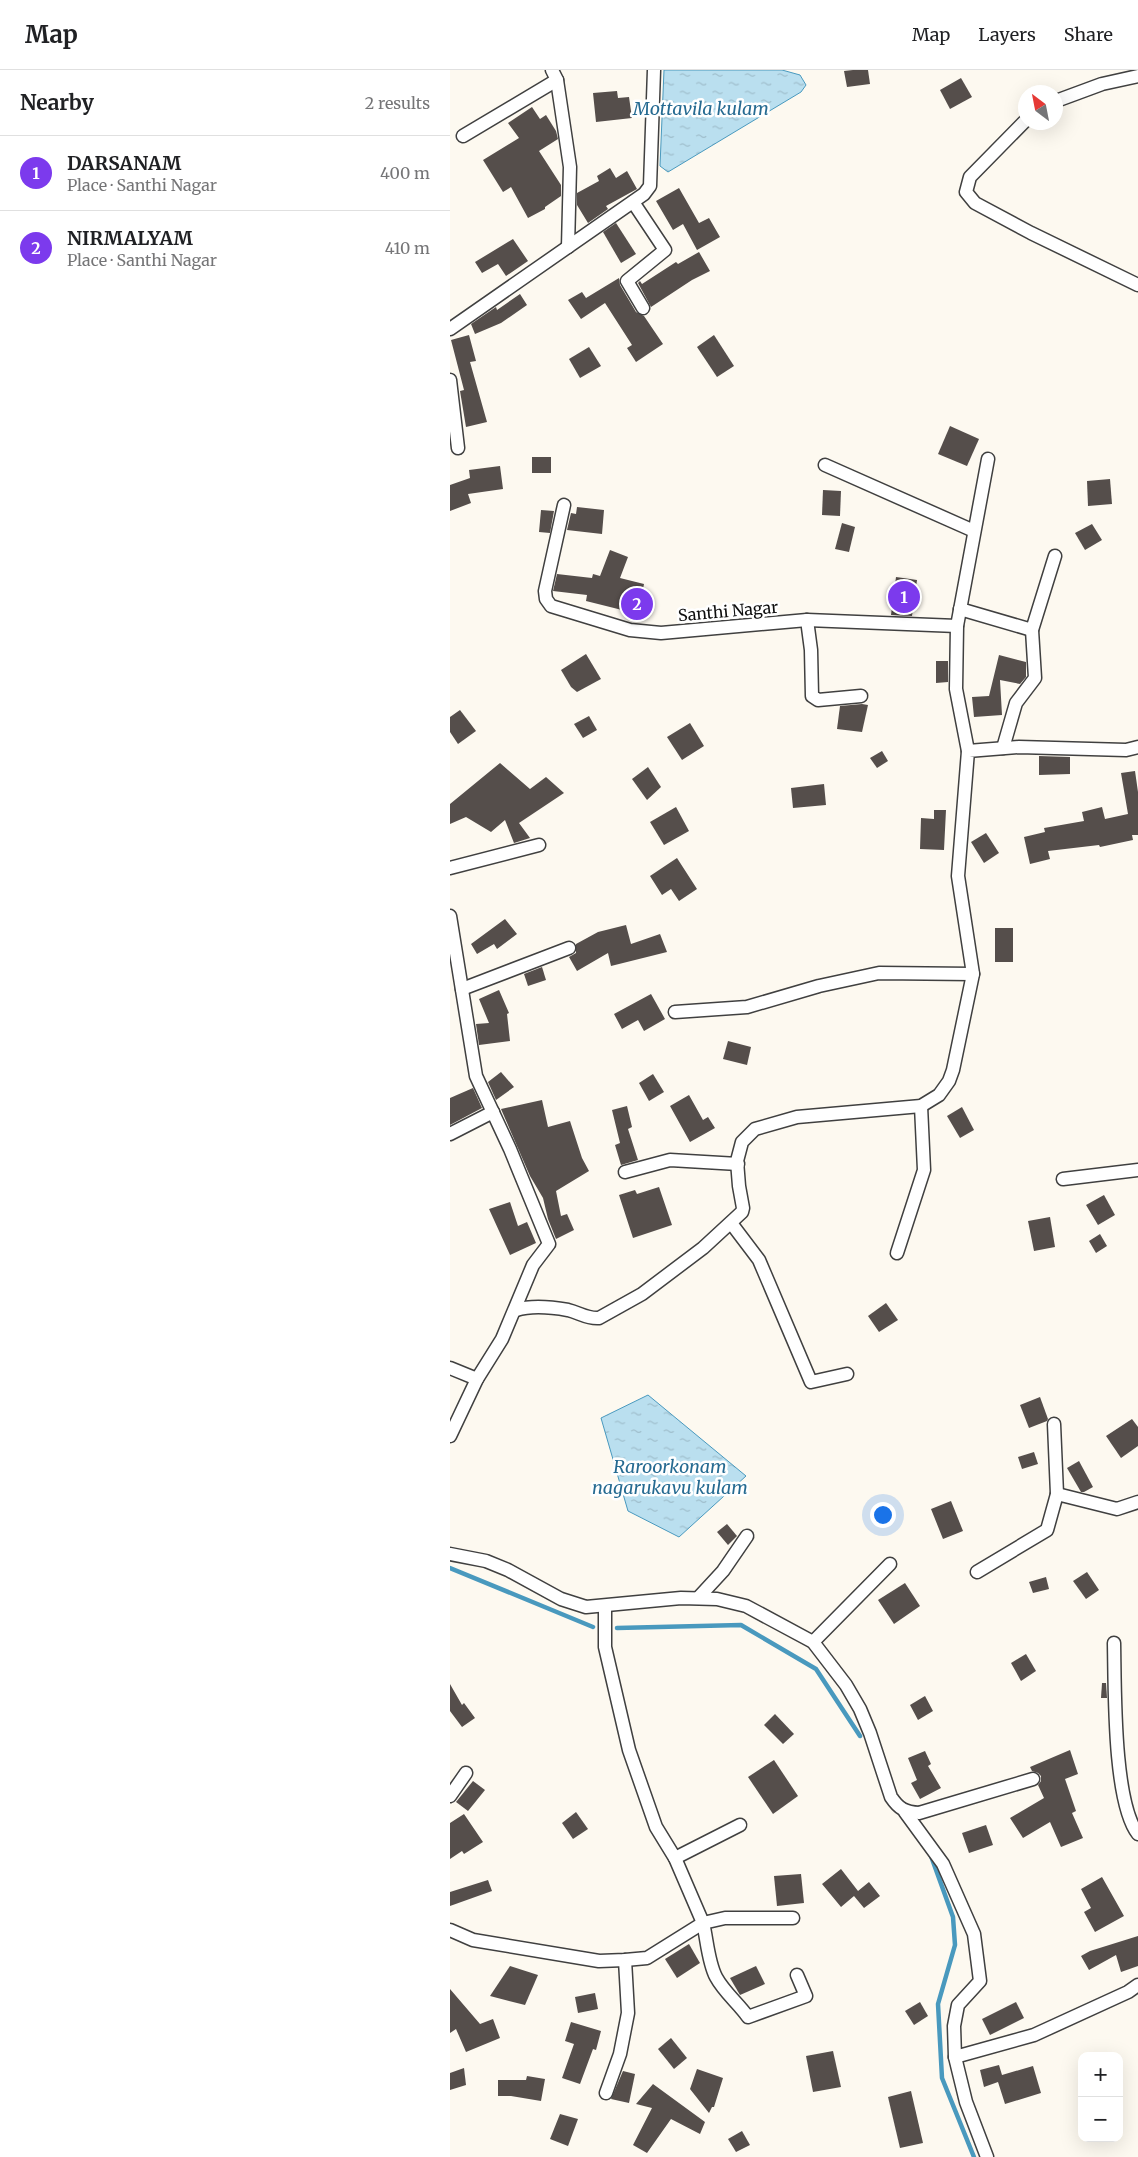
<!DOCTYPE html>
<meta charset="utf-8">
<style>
:root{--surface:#fff;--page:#f2f2f2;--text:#202124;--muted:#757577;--line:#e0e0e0;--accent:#7c3aed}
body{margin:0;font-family:Merriweather,serif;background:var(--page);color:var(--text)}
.controls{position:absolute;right:15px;bottom:15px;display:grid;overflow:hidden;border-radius:10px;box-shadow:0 5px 20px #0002}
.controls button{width:45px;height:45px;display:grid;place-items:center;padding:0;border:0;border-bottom:1px solid var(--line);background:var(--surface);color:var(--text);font:25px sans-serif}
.compass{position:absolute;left:568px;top:15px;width:45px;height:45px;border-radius:50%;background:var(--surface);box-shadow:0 5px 20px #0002;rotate:328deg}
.you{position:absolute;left:432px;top:1444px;width:18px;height:18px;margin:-12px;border:4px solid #fff;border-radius:50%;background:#1a73e8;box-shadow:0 0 0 8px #1a73e833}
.badge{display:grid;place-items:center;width:32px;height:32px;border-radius:50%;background:var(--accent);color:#fff;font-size:16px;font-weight:700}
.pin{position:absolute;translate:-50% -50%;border:2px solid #fff;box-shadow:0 1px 5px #0006}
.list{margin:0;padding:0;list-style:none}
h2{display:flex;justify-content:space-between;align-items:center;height:65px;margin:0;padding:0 20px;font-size:21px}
h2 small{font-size:16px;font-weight:400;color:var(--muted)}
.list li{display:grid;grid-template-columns:32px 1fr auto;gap:15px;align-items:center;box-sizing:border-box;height:75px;padding:0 20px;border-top:1px solid var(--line)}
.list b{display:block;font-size:19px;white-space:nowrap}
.list p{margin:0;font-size:16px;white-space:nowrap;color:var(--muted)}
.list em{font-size:16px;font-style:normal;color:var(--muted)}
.map{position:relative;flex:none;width:688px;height:2087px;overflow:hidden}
header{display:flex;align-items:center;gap:30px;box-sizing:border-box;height:70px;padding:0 25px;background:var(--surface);border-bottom:1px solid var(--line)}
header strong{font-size:24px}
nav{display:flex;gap:28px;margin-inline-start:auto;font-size:18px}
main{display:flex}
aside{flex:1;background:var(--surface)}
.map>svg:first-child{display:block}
.water{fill:url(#water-ripples);stroke:#4999be}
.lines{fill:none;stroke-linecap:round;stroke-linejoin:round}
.stream{stroke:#4999be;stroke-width:4.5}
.building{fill:#554e4b}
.street-casing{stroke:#404040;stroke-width:15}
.street{stroke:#fff;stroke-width:12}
.labels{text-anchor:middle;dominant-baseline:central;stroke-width:5;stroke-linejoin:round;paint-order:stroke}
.street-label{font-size:16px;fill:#0d0d0d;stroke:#fff}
.water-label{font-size:18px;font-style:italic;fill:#256a91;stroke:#fff}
</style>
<header>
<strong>Map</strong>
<nav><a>Map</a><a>Layers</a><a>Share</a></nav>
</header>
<main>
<aside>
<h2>Nearby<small>2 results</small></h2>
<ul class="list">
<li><span class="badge">1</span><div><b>DARSANAM</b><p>Place · Santhi Nagar</p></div><em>400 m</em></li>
<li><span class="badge">2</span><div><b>NIRMALYAM</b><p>Place · Santhi Nagar</p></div><em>410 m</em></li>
</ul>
</aside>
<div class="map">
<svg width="688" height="2087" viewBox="0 0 688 2087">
<defs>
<pattern id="water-ripples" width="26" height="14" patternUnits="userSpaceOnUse" patternTransform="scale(1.25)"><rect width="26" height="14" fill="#badfef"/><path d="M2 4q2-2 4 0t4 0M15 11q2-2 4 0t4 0" fill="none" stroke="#9fbecc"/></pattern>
</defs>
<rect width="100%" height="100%" fill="#fdf9f0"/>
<g class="water">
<polygon points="214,0 332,0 350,5 356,15 351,22 218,102 210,96"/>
<polygon points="198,1325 296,1406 229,1467 178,1441 151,1348"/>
</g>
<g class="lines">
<g class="stream">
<polyline points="0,1498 143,1557"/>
<polyline points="167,1558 291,1555 366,1599 410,1666"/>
<polyline points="481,1786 503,1847 505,1875 488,1934 492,2008 524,2087"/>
</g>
</g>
<g class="building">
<polygon points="403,0 418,0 420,14 397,17 394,1"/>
<polygon points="511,8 522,27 500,39 490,20"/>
<polygon points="167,21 168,28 179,27 182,48 146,52 143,23"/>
<polygon points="82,37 90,49 96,45 106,61 108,69 89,81 111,115 111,126 95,137 95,139 78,148 61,117 53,122 33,90 69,68 58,53"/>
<polygon points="160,98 166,108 177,101 187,119 156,136 158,139 138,153 127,135 127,123 149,111 147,106"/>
<polygon points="229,118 249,153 259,148 270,167 247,180 233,154 223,160 206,131"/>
<polygon points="166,153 186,184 171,193 153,162"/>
<polygon points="63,169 78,191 56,206 48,194 32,203 25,192"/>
<polygon points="249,182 260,201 242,210 201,237 188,213 190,211 192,214 226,192 228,194"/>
<polygon points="169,208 170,215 186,242 194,246 213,274 186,292 177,278 182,275 155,233 131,249 118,230 132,222 136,228"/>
<polygon points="70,224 77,235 51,253 25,264 21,254 46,237 47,240"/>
<polygon points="19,265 26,291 20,292 37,352 16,357 10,321 14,320 1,270"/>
<polygon points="264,265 284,296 267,307 247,277"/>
<polygon points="139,277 151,296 130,308 119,289"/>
<polygon points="500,356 529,369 517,396 488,384"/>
<rect x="82" y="387" width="19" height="16"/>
<polygon points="50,396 53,419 18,424 21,433 0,441 0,415 20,408 19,400"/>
<polygon points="660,409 662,434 638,436 637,411"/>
<polygon points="373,420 391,421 390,446 372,445"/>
<polygon points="127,437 154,440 152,464 117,460 121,443 126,444"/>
<polygon points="91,440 104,441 100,463 89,462"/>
<polygon points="392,453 405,457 399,482 385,479"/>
<polygon points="642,454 652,470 635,480 625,463"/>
<polygon points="160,480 178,487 170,508 194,514 192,524 203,527 197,549 172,542 172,540 136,531 137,525 103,521 107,504 142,508 143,504 150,506"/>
<polygon points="446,507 467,510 462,546 441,545"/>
<polygon points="136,584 151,609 127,622 121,617 111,600"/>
<polygon points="549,585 576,592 576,607 570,614 550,610 552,645 524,647 522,627 539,626"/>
<polygon points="486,591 498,591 498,612 486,613"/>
<polygon points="412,634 418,635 412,662 387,659 390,636"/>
<polygon points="10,640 26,661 8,674 0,662 0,647"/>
<polygon points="139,646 147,660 133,668 124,654"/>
<polygon points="240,653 254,676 232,690 217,667"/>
<polygon points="432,681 438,691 427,698 420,688"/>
<polygon points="589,686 620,687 620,704 589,705"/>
<polygon points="50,693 80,719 96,707 114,723 69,753 80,768 64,773 55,750 41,762 16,747 0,754 0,734"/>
<polygon points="198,697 211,717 197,730 182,709"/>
<polygon points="685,701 688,722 688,765 682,765 683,770 650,777 649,775 598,781 600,789 580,794 574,767 595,762 594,758 634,751 632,742 652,737 655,749 678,744 671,703"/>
<polygon points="374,714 376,735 343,738 341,718"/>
<polygon points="226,737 239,761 214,775 200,752"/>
<polygon points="484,740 496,740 494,780 470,779 471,748 484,749"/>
<polygon points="536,763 549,783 534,793 521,772"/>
<polygon points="227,788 247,819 229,831 221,819 212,825 200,806"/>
<polygon points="55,849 67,864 47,879 44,874 27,884 21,874"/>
<polygon points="176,855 181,874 210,864 217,882 161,896 158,883 127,901 119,887 126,883 126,874 148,862"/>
<rect x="545" y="858" width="18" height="34"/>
<polygon points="92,897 96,910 78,916 74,904"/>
<polygon points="49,920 59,943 57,944 60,971 29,975 26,954 39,953 29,929"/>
<polygon points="201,924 215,949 194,961 188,950 172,959 164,944"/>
<polygon points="278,971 301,977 297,995 273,989"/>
<polygon points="51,1002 64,1017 46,1030 38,1012"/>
<polygon points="203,1004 214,1022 199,1031 189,1013"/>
<polygon points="23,1018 32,1038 0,1055 0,1028"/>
<polygon points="239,1025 253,1050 258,1047 265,1058 240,1072 220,1036"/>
<polygon points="92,1030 98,1057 120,1051 132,1088 139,1101 106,1121 111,1146 117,1144 124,1160 106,1169 98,1149 93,1128 80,1106 51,1039"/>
<polygon points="177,1036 182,1057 178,1059 188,1090 171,1095 165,1075 170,1073 162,1040"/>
<polygon points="512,1037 524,1060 510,1068 497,1046"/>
<polygon points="209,1117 222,1155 183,1168 169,1125 185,1120 187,1124"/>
<polygon points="654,1125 665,1145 648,1155 636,1135"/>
<polygon points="60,1132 68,1156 77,1152 86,1173 60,1185 39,1139"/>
<polygon points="600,1147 605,1177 584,1181 578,1151"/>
<polygon points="650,1164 657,1176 646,1183 639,1171"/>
<polygon points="436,1233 448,1250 429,1262 418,1246"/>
<polygon points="590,1327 598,1349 597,1351 579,1358 570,1335"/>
<polygon points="682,1349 688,1357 688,1376 671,1388 656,1366"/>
<polygon points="584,1382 588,1394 572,1399 568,1387"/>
<polygon points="629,1391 643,1417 634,1422 631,1422 617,1398"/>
<polygon points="501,1431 513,1461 493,1469 481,1439"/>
<polygon points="277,1454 287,1466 278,1475 267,1462"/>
<polygon points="637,1502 649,1520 636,1529 623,1511"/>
<polygon points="596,1507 599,1519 583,1523 579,1512"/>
<polygon points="455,1513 470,1536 444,1554 428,1530"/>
<polygon points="576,1584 586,1601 571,1611 561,1593"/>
<polygon points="652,1613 656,1613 657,1628 651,1628"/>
<polygon points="0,1614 12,1635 14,1633 25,1648 12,1657 0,1641"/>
<polygon points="475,1626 483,1641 468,1650 460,1635"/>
<polygon points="325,1644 344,1664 333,1674 314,1655"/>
<polygon points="620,1680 628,1704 615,1709 626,1741 622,1743 633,1768 611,1777 600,1752 573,1768 560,1748 594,1728 588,1715 591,1711 591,1706 588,1703 582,1701 580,1697"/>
<polygon points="475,1681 481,1694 478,1696 491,1718 470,1729 461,1713 467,1710 458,1688"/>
<polygon points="324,1690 348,1726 323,1744 298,1707"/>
<polygon points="23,1711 35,1720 18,1741 6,1732"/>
<polygon points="126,1742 138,1759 123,1769 112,1753"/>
<polygon points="14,1744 33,1772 14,1784 12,1781 0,1789 0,1753"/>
<polygon points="536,1755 543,1775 519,1783 512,1763"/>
<polygon points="391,1799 408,1821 419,1812 430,1826 414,1838 404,1826 391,1837 372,1814"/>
<polygon points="351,1804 354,1833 327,1836 324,1806"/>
<polygon points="652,1807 674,1846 645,1862 634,1842 641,1838 631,1819"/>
<polygon points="38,1810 42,1821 0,1836 0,1822"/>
<polygon points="688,1866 688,1896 671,1902 666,1885 639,1900 631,1886 640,1881"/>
<polygon points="239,1874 250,1893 227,1908 215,1889"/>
<polygon points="60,1896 88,1905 75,1935 40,1926"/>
<polygon points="306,1896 315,1914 290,1925 280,1908"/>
<polygon points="0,1919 30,1954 43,1949 50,1968 16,1982 6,1959 0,1963"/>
<polygon points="145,1923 148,1939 128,1943 125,1927"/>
<polygon points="470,1932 478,1946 464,1955 455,1941"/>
<polygon points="566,1932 574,1948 540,1965 532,1949"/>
<polygon points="121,1952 151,1961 146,1980 143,1979 130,2014 112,2008 124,1974 115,1971"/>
<polygon points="221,1968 237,1988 224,1999 208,1979"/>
<polygon points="383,1981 391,2017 363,2022 356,1986"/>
<polygon points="549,1995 552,2005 583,1996 591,2023 555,2034 548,2012 534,2017 530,2000"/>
<polygon points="14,1998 16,2015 0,2020 0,2003"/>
<polygon points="247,1999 273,2008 264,2037 262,2037 259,2043 240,2019"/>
<polygon points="173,2001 185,2004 179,2033 161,2029"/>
<polygon points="77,2006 95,2009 91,2031 61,2026 48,2026 48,2010 76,2010"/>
<polygon points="203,2014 255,2052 250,2064 221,2049 197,2083 183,2075 202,2038 186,2034"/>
<polygon points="461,2021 473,2073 450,2078 438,2027"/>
<polygon points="110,2044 128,2049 118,2076 100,2069"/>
<polygon points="292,2061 300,2075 286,2082 278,2069"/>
</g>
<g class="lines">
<defs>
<g id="street">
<polyline points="102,0 107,10 120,97 118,177"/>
<polyline points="606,31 652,14 688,6"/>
<polyline points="576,50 520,107 516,122 525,133 581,163 688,215"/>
<polyline points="13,66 107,10"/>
<polyline points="183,132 215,180 177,211 193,238"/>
<polyline points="0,259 194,124 200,116 204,0"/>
<polyline points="0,310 8,378"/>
<polyline points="375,395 524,461"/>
<polyline points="114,435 95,521 96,529 101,536 180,560 211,563 357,550 507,556"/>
<polyline points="510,539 582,560"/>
<polyline points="357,550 361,580 362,626 368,630 411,626"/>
<polyline points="553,678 566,633 585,608 582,560 605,486"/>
<polyline points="518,681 506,619 507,556 538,389"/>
<polyline points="0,798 89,775"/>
<polyline points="0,846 26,1006 60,1079 99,1174 83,1195 52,1269 27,1309 0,1366"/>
<polyline points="12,919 119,878"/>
<polyline points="225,942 297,937 369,916 429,903 523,904"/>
<polyline points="0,1064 43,1042"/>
<polyline points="175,1102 220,1090 288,1094"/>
<polyline points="613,1109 688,1100"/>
<polyline points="281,1153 309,1190 361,1312 397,1304"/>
<polyline points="447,1183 474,1100 471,1036"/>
<path d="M66 1240C82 1235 101 1237 118 1240 130 1243 137 1249 149 1248L192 1224 253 1178 292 1142 293 1138 289 1116 287 1091 292 1072 305 1059 347 1047 471 1036 489 1025 499 1011 503 1000 523 904 508 806 518 681 569 677 676 680 688 677"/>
<polyline points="0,1298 27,1309"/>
<polyline points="604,1354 607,1424"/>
<path d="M0 1484 36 1491 58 1500 111 1529 136 1537 231 1528 267 1529 296 1536 363 1572 396 1615 410 1639 420 1663 441 1727C449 1739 455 1742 469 1743L583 1709"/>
<polyline points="527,1502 597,1460 607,1424 667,1439 688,1432"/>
<polyline points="249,1527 273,1501 297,1466"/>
<polyline points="363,1572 440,1494"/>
<path d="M664 1573C665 1617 663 1732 688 1764"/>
<polyline points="0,1726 16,1703"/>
<polyline points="455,1742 493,1794 524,1864 530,1911 508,1935 504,1956 505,1987 516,2032 537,2087"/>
<polyline points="225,1788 290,1755"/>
<path d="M343 1848H275L253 1853C257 1869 258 1892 266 1907 274 1922 288 1933 298 1947L356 1926 347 1905"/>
<polyline points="0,1860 23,1870 149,1891 175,1890 197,1888 253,1853 225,1788 206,1757 179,1680 155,1577 155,1536"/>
<polyline points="505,1987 584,1965 678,1922 688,1915"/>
<polyline points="156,2023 170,1984 178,1943 175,1890"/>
</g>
</defs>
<use href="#street" class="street-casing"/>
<use href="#street" class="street"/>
</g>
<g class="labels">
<g class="street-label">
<text transform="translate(278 541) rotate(-5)">Santhi Nagar</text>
</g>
<g class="water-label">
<text x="251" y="38">Mottavila kulam</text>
<text x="220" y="1396">Raroorkonam<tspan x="220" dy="21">nagarukavu kulam</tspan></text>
</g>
</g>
</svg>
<div class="controls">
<button>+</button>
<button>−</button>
</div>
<svg class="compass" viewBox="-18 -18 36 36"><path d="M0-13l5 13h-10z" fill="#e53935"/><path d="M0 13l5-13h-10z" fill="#757577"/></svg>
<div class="you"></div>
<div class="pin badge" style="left:454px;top:527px">1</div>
<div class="pin badge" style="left:187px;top:534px">2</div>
</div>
</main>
